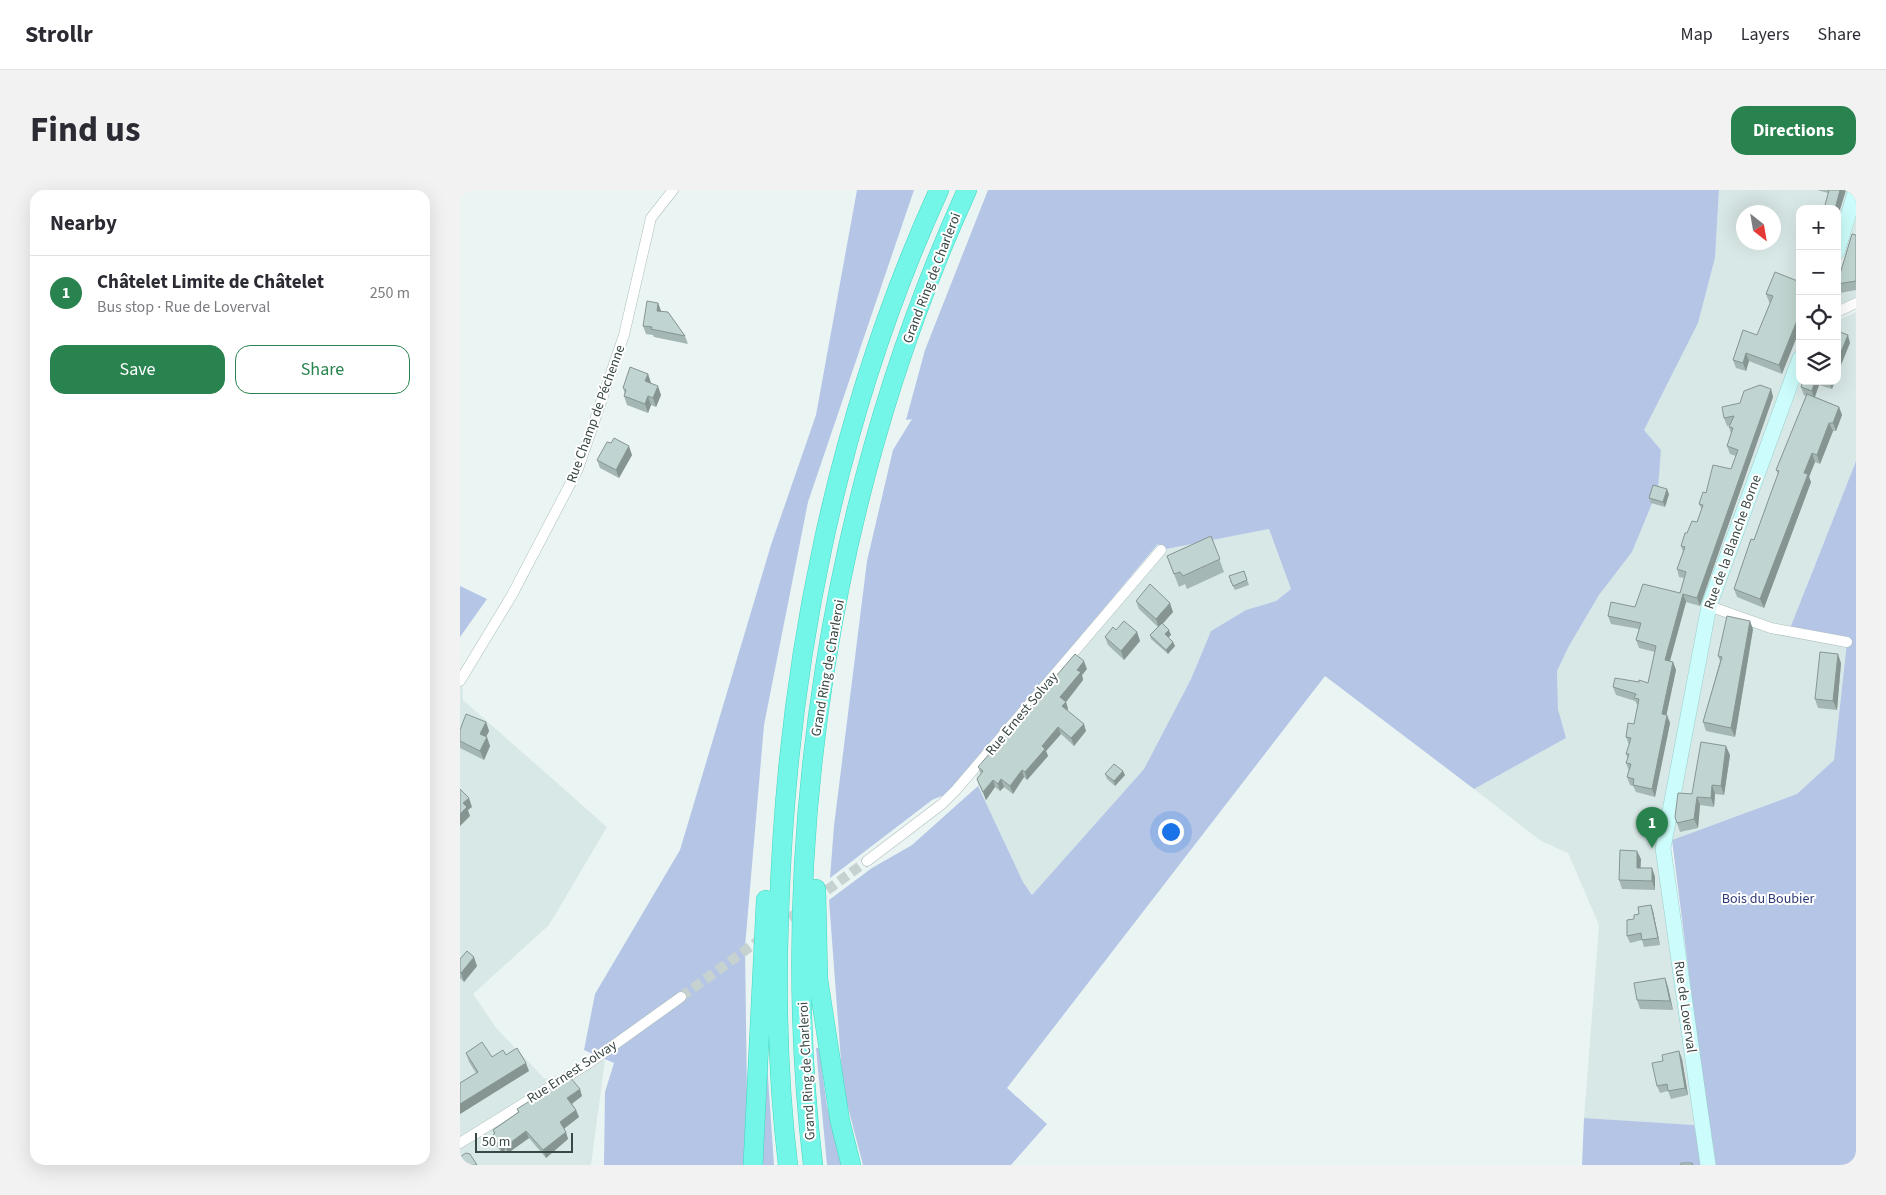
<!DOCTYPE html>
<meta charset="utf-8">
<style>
:root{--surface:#fff;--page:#f2f2f3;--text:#2b2b33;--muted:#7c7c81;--line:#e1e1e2;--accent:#29834e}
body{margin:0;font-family:"Source Sans 3",sans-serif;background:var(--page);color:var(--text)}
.controls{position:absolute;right:15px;top:15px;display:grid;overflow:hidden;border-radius:10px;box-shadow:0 5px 20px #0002}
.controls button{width:45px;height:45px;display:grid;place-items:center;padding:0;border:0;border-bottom:1px solid var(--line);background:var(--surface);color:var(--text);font:25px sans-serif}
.compass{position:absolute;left:1276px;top:15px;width:45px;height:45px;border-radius:50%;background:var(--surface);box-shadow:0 5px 20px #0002;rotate:149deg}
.scale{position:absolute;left:15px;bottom:12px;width:98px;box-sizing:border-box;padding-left:5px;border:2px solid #384845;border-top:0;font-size:14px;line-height:18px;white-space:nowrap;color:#384845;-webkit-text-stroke:4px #fff;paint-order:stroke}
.you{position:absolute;left:710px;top:641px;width:18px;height:18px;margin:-12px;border:4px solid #fff;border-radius:50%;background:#1a73e8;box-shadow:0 0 0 8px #1a73e833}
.badge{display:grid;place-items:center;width:32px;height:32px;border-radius:50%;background:var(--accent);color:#fff;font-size:16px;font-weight:700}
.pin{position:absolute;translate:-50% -41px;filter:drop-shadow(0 1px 2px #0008)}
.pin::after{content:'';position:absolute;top:26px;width:18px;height:15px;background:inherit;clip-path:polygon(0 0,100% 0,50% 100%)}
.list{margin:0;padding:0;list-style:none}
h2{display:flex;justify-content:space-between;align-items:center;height:65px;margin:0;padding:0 20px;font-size:21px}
h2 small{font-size:16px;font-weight:400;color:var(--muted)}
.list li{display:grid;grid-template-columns:32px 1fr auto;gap:15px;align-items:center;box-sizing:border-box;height:75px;padding:0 20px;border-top:1px solid var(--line)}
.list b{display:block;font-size:19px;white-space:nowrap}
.list p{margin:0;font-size:16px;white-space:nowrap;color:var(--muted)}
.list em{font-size:16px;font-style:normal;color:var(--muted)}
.actions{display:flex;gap:10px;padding:15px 20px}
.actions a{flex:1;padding:11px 0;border:1px solid var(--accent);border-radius:15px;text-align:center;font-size:18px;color:var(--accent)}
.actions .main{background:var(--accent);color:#fff}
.icon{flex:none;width:28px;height:28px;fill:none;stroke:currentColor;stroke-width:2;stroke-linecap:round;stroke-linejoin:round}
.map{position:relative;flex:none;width:1396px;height:975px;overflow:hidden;border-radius:15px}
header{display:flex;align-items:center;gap:30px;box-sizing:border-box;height:70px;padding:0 25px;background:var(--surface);border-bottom:1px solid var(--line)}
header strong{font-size:24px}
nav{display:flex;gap:28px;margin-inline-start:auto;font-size:18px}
.intro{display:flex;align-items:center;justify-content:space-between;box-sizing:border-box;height:120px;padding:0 30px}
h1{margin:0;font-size:35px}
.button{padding:12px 22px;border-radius:15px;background:var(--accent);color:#fff;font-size:18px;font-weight:700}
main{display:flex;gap:30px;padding:0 30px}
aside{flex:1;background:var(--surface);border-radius:15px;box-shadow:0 5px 20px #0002}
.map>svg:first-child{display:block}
.residential{fill:#d8e8e6;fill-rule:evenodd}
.green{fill:#b5c5e6}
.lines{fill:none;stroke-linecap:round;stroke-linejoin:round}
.street-tunnel{stroke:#c6d2d0;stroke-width:10;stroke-dasharray:10 5;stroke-linecap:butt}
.street-casing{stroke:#adbfbd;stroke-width:11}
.secondary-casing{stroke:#9acecc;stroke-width:16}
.highway-casing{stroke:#42d6bf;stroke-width:20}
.street{stroke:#fff;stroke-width:10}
.secondary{stroke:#ccfcfb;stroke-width:15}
.highway{stroke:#73f6e7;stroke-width:19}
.wall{fill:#a5b7b4}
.shaded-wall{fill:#869592}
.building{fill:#c0d5d1;stroke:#869592}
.labels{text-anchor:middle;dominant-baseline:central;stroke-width:4;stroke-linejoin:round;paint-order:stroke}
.street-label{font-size:14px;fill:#384845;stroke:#fff}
.park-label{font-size:14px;fill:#2e3a77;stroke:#fff}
</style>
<header>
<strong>Strollr</strong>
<nav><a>Map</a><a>Layers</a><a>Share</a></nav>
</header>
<div class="intro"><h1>Find us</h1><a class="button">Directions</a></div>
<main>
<aside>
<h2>Nearby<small></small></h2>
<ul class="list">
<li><span class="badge">1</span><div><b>Châtelet Limite de Châtelet</b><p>Bus stop · Rue de Loverval</p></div><em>250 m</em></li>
</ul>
<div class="actions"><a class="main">Save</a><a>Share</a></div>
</aside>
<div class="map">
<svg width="1396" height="975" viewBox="0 0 1396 975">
<rect width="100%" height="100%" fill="#eaf4f3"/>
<g class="residential">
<path d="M1259 0H1396L1377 52V19H1340V152L1320 205 1232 482 1199 637 1234 935 1124 928 1139 735 1108 663 1081 651 1014 599 1106 548 1098 519 1097 481 1109 456 1139 405 1172 362 1198 299 1201 260 1183 240 1238 133 1255 68ZM1284 22H1314V52H1284Z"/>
<polygon points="1396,29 1396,107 1377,115 1377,92"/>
<polygon points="1396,122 1396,271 1346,397 1387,452 1374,570 1337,604 1212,650 1250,434 1274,359 1341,191 1377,191 1377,131"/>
<polygon points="809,339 831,399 816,411 786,420 751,441 731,489 684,579 572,705 563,692 518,596 515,579 701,360"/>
<polygon points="0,483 2,484 3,510 147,637 89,735 13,804 37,839 85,889 145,870 131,975 0,975"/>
</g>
<g class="green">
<polygon points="397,0 454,0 348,312 304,535 285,757 287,907 285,975 144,975 145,902 154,873 124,860 135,804 220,660 311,355 356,225"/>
<polygon points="528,0 1259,0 1255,68 1238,133 1184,240 1201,260 1198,299 1172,362 1139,405 1109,456 1097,481 1098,519 1106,548 1014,599 865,486 547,898 587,934 551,975 403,975 383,898 369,710 412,678 452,655 518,596 563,692 572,705 684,579 731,489 751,441 786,420 816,411 831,399 809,339 701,360 698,354 592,480 496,600 472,610 370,688 374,636 407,371 433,260 452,229 446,230 465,160"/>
<polygon points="1396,271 1396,975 1256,975 1241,880 1212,650 1337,604 1374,570 1387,452 1329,441"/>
<polygon points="0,396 27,409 0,447"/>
<polygon points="356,858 359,858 367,916 383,975 367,975"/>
<polygon points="307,872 314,975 301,975"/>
<polygon points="1124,928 1234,935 1242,975 1122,975"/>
</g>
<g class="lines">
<g class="street-tunnel">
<polyline points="355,709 407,671"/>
<polyline points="317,737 344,718"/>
<polyline points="221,807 305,746"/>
</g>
<defs>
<g id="street">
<polyline points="1377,122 1396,113"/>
<polyline points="1249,416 1311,438 1387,452"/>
<polyline points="0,491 52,405 118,279 164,145 191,28 213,0"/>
<polyline points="407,671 482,614 496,600 701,360"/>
<polyline points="0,953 129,873 221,807"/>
</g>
<g id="secondary">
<polyline points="1377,62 1396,0"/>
<polyline points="1248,975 1203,658 1249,416 1340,168"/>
</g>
<g id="highway">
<polyline points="356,699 358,789 380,931 391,975"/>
<polyline points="293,975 306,710"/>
<path d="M328 975C318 892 316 808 319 725 326 477 376 226 479 0"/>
<path d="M353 975C315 651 372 297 507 0"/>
</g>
</defs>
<use href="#street" class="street-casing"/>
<use href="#secondary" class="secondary-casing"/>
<use href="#highway" class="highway-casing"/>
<use href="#street" class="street"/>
<use href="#secondary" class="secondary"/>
<use href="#highway" class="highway"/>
</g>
<g class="wall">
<polygon points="1357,0 1386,0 1377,29 1377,19 1368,3"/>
<polygon points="1396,45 1396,100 1380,103 1377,94"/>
<polygon points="1315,82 1322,184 1289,171 1286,181 1276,178 1273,170 1297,145 1310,113 1309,112 1306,104"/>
<polygon points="198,113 201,121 225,146 228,154 194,147 193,145 186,144 183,136"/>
<polygon points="188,184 191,193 201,205 196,217 191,215 188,223 167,215 164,206 165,204 163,198"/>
<polygon points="1343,191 1375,191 1372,199 1359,195 1355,207 1379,217 1382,225 1376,241 1373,241 1360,274 1355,272 1349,287 1351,292 1304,418 1277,407 1274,399 1294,350 1318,284 1316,280 1346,206 1344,205 1341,197"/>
<polygon points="1311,199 1313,207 1240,416 1226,412 1210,471 1213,472 1216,480 1206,525 1210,533 1195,607 1176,602 1173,596 1170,595 1167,587 1169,581 1166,573 1168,569 1166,564 1169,555 1166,547 1174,534 1178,516 1175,511 1156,505 1153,497 1179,492 1188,493 1195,462 1179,458 1176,450 1179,439 1151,434 1148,426 1220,403 1224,388 1219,387 1217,379 1223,362 1221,356 1227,343 1237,332 1242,320 1239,314 1246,303 1271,279 1276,266 1270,264 1267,256 1271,244 1269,237 1270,235 1267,236 1264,228 1280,213"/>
<polygon points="172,265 159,288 140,278 137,270"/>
<polygon points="1209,304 1205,317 1191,313 1189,308"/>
<polygon points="751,346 764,382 727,399 725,394 719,397 707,366"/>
<polygon points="784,381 789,395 775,400 770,391"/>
<polygon points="676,411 713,422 702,434 711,445 708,447 713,452 715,456 708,464 691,449 690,445 698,437 679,419"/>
<polygon points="1293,439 1275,547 1246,541 1243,532 1260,471 1258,466"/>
<polygon points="656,440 677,442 680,451 664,470 648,455 645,447"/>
<polygon points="1381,473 1377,520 1358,518 1355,509"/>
<polygon points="627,479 622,485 623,490 606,512 608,519 607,520 626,541 614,556 601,544 586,561 588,566 567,590 564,587 553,604 544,597 540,601 535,597 526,610 517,589 521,584 518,577"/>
<polygon points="26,532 29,541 26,547 30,556 24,570 0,558 0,540"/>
<polygon points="1270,565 1264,605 1255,604 1254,617 1240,615 1238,638 1220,642 1217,633 1232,604"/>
<polygon points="645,584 665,585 655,596 647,589"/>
<polygon points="1181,669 1180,678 1192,678 1195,687 1195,700 1162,699 1159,690"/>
<polygon points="1191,715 1193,721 1200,755 1184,757 1182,750 1170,753 1167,746 1174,729 1179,724"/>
<polygon points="0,769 17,776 4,792 0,788"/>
<polygon points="1205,788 1208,797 1213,820 1180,819 1177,810"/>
<polygon points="1219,861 1222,869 1228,905 1211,909 1208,901 1200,903 1197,896 1203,871"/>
<polygon points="6,863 32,867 46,865 69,881 0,924 0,893 16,883 9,872"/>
<polygon points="122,906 112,914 116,920 119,927 104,939 108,949 86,968 69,948 48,963 45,960 42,963 34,953 32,946 34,944 33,940 58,922 57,919"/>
</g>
<g class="shaded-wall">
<polygon points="1380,0 1386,0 1377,29 1377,19 1375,19"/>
<polygon points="198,113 201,121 200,129 197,121"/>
<polygon points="1340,123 1340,139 1322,184 1319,175"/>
<polygon points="1388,145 1390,153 1377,185 1377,171"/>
<polygon points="1286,163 1289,171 1286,181 1283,173"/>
<polygon points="188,184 191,193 189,200 185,191"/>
<polygon points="1355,191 1358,191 1359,195 1354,209 1352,201"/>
<polygon points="1369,191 1375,191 1372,199 1369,192"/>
<polygon points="198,196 201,205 196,217 193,208"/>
<polygon points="1311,199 1313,207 1240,416 1237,408"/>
<polygon points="188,206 191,215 188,223 185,214"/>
<polygon points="1379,217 1382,225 1376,241 1373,233"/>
<polygon points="1369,233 1373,241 1360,274 1357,265"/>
<polygon points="169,256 172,265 159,288 156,280"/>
<polygon points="1352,263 1355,272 1349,287 1351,292 1304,418 1300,409 1344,283"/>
<polygon points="1207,299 1209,304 1205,317 1203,312"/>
<polygon points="1223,404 1226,412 1208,478 1205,470"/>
<polygon points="710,413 713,422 699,438 696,429"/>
<polygon points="1290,431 1293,439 1275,547 1271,538"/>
<polygon points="709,440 711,445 707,449 705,444"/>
<polygon points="677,442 680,451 664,470 661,461"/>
<polygon points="713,452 715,456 708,464 706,460"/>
<polygon points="1378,464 1381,473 1377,520 1373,511"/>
<polygon points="624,471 627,479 622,485 623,490 606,512 608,519 605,524 600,507 617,480"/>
<polygon points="1213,472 1216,480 1205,532 1202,524"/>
<polygon points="1207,525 1210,533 1195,607 1192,599"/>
<polygon points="26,532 29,541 23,553 20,544"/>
<polygon points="624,534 626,541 614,556 611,548"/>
<polygon points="598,537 601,544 586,561 588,566 567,590 565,582 582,556"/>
<polygon points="27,547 30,556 24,570 20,561"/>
<polygon points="1266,556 1270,565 1264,605 1261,596"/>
<polygon points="562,580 564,587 553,604 550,596"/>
<polygon points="663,581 665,585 655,596 654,591"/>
<polygon points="541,589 544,597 540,601 538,594"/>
<polygon points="533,590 535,597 526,610 523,602"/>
<polygon points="1252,595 1255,604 1254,617 1251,608"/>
<polygon points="1237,607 1240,615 1238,638 1234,629"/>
<polygon points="9,608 12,617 8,620 10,626 0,636 0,624 3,613"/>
<polygon points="1177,661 1181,669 1180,687 1177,678"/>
<polygon points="1192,678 1195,687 1195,700 1192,691"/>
<polygon points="1191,715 1193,721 1200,755 1198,748"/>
<polygon points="14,767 17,776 4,792 1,783"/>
<polygon points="1205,788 1208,797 1213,820 1210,811"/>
<polygon points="1219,861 1222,869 1228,905 1225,898"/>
<polygon points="66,873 69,881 0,924 0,914"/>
<polygon points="120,899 122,906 110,915 107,908"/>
<polygon points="116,920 119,927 102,940 100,932"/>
<polygon points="66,941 69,948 48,963 46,956"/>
<polygon points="106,942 108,949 86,968 83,960"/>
<polygon points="43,952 45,960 42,963 39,955"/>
</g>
<g class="building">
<polygon points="1369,0 1380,0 1375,19 1364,19"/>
<polygon points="1392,44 1396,45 1396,91 1377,94"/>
<polygon points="1315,82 1340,92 1340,123 1319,175 1286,163 1283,173 1273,170 1283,140 1297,145 1313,106 1306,104"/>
<polygon points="187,111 198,113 197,121 208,122 225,146 191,139 192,137 183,136"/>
<polygon points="1377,141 1388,145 1377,171"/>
<polygon points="170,177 188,184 185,191 198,196 193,208 188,206 185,214 164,206 166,200 163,198"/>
<polygon points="1343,191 1355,191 1352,201 1341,197"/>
<polygon points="1300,195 1311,199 1237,408 1223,404 1205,470 1213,472 1202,524 1207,525 1192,599 1173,595 1174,589 1167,587 1171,574 1166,573 1169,564 1166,564 1171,548 1166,547 1168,533 1174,534 1179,509 1174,508 1176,504 1153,497 1155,488 1179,492 1179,490 1188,493 1196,456 1176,450 1181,433 1148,426 1151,412 1175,417 1183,394 1220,403 1226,382 1217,379 1225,357 1221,356 1225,343 1227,343 1232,331 1237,332 1243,315 1239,314 1243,302 1246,303 1253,275 1271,279 1278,260 1267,256 1273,238 1269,237 1274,226 1264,228 1262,217 1280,213 1284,201"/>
<polygon points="1347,204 1379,217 1373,233 1369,233 1357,265 1352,263 1344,283 1348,284 1300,409 1274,399 1291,349 1294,350 1308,311 1319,281 1316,280"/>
<polygon points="154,248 169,256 156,280 137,270 147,252 151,253"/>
<polygon points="1193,295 1207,299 1203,312 1189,308"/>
<polygon points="751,346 760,369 723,386 720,382 714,384 707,366"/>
<polygon points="784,381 787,390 773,396 769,386"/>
<polygon points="690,394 710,413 696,429 676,411"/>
<polygon points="1267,426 1290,431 1271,538 1243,532 1262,467 1258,466"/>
<polygon points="664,431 677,442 661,461 645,447 653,437 656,440"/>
<polygon points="702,433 709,440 705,444 713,452 706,460 690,445"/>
<polygon points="1360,462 1378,464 1373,511 1355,509"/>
<polygon points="615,464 624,471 617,480 621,482 600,507 606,512 602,516 624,534 611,548 598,537 582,556 585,559 565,582 562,580 550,596 541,589 538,594 533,590 523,602 517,589 523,581 518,577"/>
<polygon points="6,524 26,532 20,544 27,547 20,561 0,551 0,540"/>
<polygon points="1241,552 1266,556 1261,596 1252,595 1251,608 1237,607 1234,629 1217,633 1215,627 1218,603 1232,604"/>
<polygon points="654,574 663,581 654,591 645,584"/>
<polygon points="0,599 9,608 3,613 7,617 0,624"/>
<polygon points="1160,660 1177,661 1177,678 1192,678 1192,691 1159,690"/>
<polygon points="1191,715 1198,748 1182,750 1181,743 1167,746 1167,730 1174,729 1174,725 1179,724 1178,717"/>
<polygon points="7,761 14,767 1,783 0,782 0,769"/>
<polygon points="1205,788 1210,811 1177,810 1174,793"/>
<polygon points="22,852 32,867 43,860 46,865 57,858 66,873 0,914 0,893 18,882 6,863"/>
<polygon points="1219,861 1225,898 1208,901 1207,894 1197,896 1192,873 1203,871 1202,865"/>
<polygon points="109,886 120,899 107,908 116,920 100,932 106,942 83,960 66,941 46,956 43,952 39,955 32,946 35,943 33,940 59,922 57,919"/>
<polygon points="6,963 10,964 17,975 0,975 0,967"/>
<polygon points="1221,973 1232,973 1233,975 1221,975"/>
</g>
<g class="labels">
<g class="street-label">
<text transform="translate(472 88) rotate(-69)">Grand Ring de Charleroi</text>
<text transform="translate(136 224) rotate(-70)">Rue Champ de Péchenne</text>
<text transform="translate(1273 352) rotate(-70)">Rue de la Blanche Borne</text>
<text transform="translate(368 478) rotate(-80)">Grand Ring de Charleroi</text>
<text transform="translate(562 524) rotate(-50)">Rue Ernest Solvay</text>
<text transform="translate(1225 817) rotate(82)">Rue de Loverval</text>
<text transform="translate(347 881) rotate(-93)">Grand Ring de Charleroi</text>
<text transform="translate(112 882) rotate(-33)">Rue Ernest Solvay</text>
</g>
<g class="park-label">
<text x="1308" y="709">Bois du Boubier</text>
</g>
</g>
</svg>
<div class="controls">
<button>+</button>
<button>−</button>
<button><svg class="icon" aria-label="locate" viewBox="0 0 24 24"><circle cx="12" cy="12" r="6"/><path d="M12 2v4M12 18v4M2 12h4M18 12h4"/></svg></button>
<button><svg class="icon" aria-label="layers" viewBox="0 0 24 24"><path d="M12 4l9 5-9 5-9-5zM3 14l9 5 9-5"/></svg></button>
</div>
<svg class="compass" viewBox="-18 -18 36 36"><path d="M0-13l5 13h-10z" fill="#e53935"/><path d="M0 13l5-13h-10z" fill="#7c7c81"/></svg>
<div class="scale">50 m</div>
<div class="you"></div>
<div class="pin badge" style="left:1192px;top:658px">1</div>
</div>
</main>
